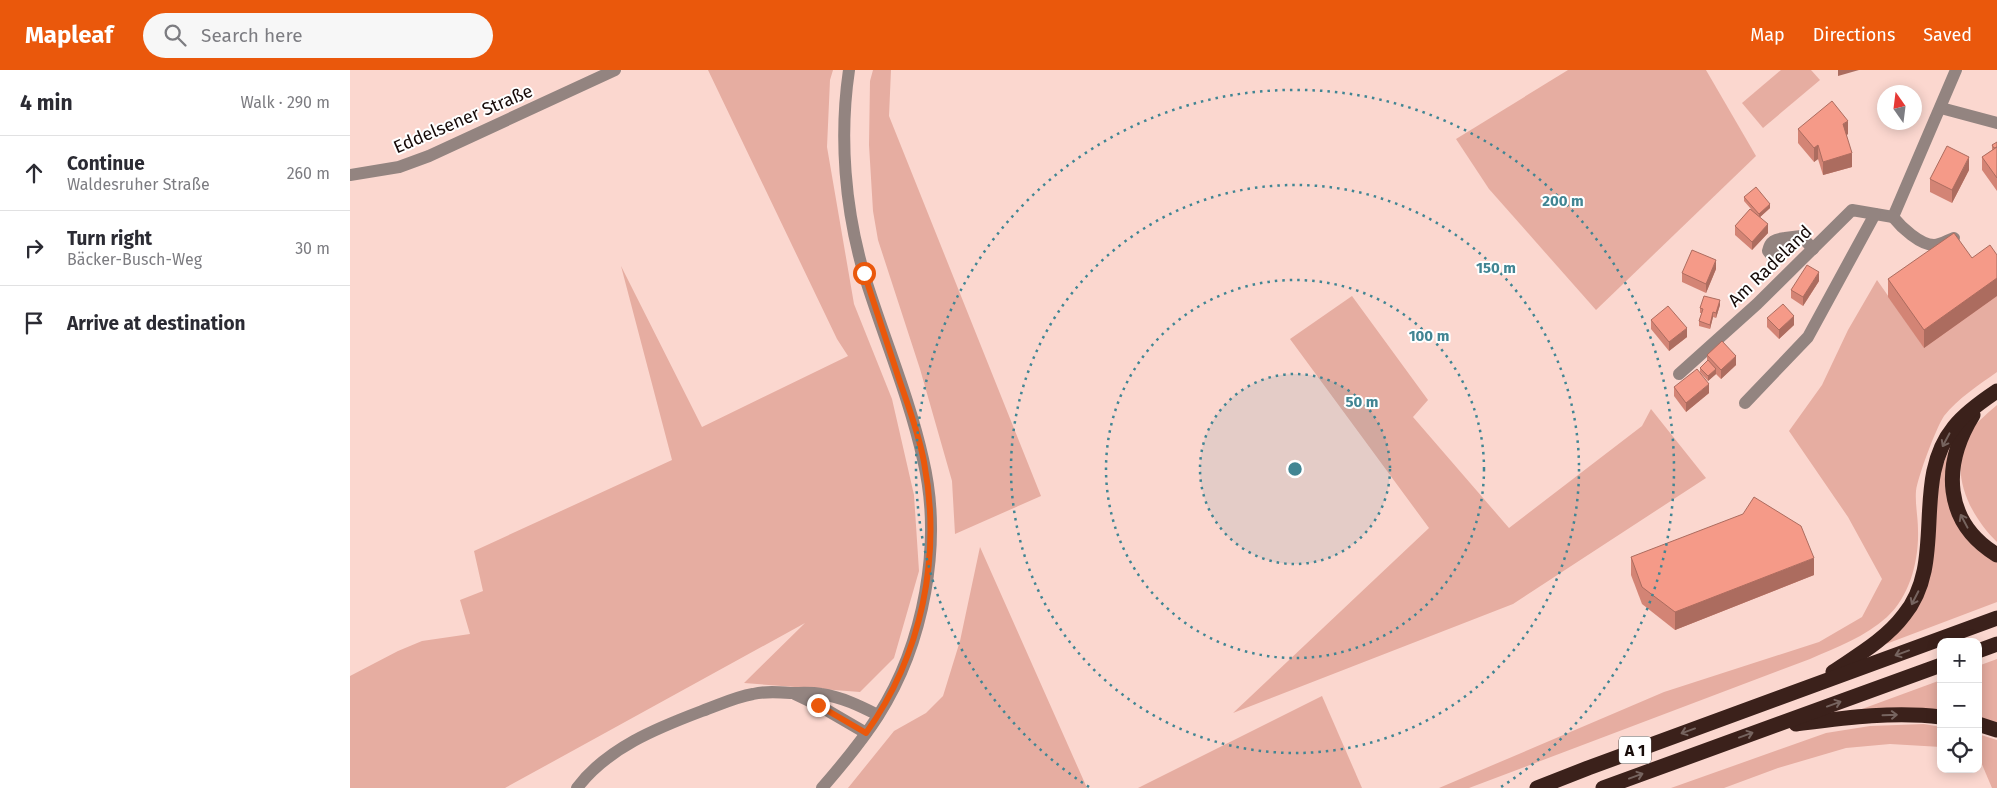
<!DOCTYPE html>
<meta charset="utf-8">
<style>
:root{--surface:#fff;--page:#f7f7f7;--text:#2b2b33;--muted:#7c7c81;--line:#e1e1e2;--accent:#ea580c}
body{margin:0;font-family:"Fira Sans",sans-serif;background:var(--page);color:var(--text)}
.controls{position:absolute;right:15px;bottom:15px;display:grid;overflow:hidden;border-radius:10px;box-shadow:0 2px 12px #0003}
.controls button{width:45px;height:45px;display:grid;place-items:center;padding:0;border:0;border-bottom:1px solid var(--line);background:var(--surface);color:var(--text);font:25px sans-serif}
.compass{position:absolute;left:1527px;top:15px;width:45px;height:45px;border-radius:50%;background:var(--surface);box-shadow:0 2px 12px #0003;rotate:346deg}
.stop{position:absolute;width:15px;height:15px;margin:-11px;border:4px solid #ea580c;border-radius:50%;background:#fff}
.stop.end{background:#ea580c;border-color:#fff;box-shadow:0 1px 5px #0008}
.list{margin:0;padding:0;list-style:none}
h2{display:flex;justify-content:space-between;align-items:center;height:65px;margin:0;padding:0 20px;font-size:21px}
h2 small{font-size:16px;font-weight:400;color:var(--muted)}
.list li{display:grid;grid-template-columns:32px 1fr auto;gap:15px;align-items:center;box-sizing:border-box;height:75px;padding:0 20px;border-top:1px solid var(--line)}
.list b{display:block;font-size:19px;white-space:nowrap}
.list p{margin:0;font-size:16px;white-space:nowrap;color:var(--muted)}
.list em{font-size:16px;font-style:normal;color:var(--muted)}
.icon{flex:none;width:28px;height:28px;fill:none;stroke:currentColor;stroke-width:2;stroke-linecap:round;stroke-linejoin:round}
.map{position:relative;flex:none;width:1647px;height:718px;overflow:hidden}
header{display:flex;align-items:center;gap:30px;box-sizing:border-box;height:70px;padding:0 25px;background:var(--accent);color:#fff}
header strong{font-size:24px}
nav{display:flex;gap:28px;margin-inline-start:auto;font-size:18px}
.search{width:350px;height:45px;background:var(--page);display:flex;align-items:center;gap:12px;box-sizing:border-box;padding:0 18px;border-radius:28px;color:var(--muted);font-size:19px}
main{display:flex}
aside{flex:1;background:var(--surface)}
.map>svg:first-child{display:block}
.green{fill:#e6ada1}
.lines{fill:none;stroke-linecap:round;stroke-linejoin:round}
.minor{stroke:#938480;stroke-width:12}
.highway{stroke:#3b211b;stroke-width:15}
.wall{fill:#d38475}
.shaded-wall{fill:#ac6c5f}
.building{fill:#f59a88;stroke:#ac6c5f}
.oneway{stroke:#76645f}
.route{stroke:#ea580c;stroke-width:6}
.ring{fill:none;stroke:#418593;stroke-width:2.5;stroke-dasharray:2.5 5}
.labels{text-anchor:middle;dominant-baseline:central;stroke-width:4;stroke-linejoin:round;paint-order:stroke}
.shield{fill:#fff;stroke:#5d5453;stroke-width:1}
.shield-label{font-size:16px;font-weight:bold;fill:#170b09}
.street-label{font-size:18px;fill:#170b09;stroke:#fff}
.centre{fill:#418593;stroke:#fff;stroke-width:2.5}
.ring-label{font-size:15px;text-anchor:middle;font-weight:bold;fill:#418593;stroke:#fff;stroke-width:4;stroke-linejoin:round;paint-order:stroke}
</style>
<header>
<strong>Mapleaf</strong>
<div class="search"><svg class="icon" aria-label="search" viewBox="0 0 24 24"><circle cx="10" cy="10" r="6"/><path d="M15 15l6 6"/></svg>Search here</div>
<nav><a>Map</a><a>Directions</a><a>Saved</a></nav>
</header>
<main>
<aside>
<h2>4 min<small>Walk · 290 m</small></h2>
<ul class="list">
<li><svg class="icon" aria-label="ahead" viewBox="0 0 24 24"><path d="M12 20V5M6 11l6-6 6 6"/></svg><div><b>Continue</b><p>Waldesruher Straße</p></div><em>260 m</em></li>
<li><svg class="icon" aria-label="right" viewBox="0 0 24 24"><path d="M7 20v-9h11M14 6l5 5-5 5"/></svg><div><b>Turn right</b><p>Bäcker-Busch-Weg</p></div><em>30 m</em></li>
<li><svg class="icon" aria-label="arrive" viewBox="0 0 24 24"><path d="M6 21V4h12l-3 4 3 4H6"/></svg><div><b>Arrive at destination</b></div></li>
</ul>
</aside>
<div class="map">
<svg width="1647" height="718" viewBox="0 0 1647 718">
<rect width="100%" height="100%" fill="#fbd7cf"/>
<g class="green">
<polygon points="358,0 483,0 480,10 477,77 504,234 542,329 564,425 569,501 544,588 510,622 394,613 455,553 155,718 0,718 0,606 48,581 72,571 120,564 110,530 133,521 124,481 322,390 271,196 352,357 498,286 487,269"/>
<polygon points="523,0 541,0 539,46 691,426 605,464 602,411 570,299 528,170 523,141 519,75 520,11"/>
<polygon points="1218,0 1356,0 1406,86 1246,240 1139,119 1106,69"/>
<polygon points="1431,0 1461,0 1470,10 1413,58 1392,33"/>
<path d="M1527 210 1574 277 1647 226V302C1630 314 1607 329 1594 346 1586 358 1568 406 1566 421 1565 434 1568 447 1568 460 1569 490 1560 526 1537 547 1515 567 1487 577 1460 589L1119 718H1089L1314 622 1469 572 1512 547 1532 509 1498 447 1439 361 1472 315 1498 260Z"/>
<polygon points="1002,226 1078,330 1063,347 1159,458 1292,356 1301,339 1356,408 1163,534 883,643 1079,458 940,269"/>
<path d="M1647 335V472C1618 444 1596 397 1622 359 1628 351 1639 342 1647 335Z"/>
<polygon points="1606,364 1600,425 1647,490 1647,532 1536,574 1566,537 1588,406"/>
<polygon points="630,477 737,718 498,718 544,661 576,643 593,626 610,571"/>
<polygon points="1647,589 1647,654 1628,650 1628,596"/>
<polygon points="1591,610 1591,643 1513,642 1512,639"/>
<polygon points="972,626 1012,718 788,718"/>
<polygon points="1574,654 1591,657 1591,677 1540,674 1496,678 1428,698 1374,718 1321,718 1476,663 1520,656"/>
<polygon points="1628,664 1647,670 1647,718 1642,718 1628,685"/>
</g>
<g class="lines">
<g class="minor">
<polyline points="1591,38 1647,53"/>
<polyline points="0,105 49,97 79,86 265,0"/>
<polyline points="1543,147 1606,0"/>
<path d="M1543 147C1551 157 1570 175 1584 175 1590 175 1598 170 1604 168"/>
<path d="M1435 168C1425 169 1420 171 1418 181L1422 186 1433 179 1435 168 1451 166 1463 179"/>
<polyline points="1329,304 1407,234 1502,140 1543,147"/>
<polyline points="1395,333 1458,267 1525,144"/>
<polyline points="445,624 468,635 516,663"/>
<path d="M227 718C257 678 307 658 352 641 369 635 385 627 403 624 416 621 428 622 441 623 451 623 461 622 471 624 492 627 510 636 528 645"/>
<path d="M472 718C492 695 512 671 528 646 574 574 593 473 573 389 559 326 533 266 514 204 495 139 489 67 499 0"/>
</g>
<g class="highway">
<path d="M1623 345C1592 395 1593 452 1647 485"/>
<polyline points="1628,581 1647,574"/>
<path d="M1483 602C1508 585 1536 569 1554 545 1598 491 1560 411 1604 357 1615 343 1632 331 1647 321"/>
<path d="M1446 654C1493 648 1543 641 1591 647"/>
<polyline points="1628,654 1647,660"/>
<polyline points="1187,718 1238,698 1647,548"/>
<polyline points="1253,718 1591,595"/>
</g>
</g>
<g class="wall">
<polygon points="1448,59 1498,64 1496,65 1502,97 1473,105 1468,89 1464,92 1448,73"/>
<polygon points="1647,72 1647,121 1632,100 1632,87 1642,80 1642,75"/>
<polygon points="1619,100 1602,133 1580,122 1580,109"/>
<polygon points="1394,127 1420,138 1410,147 1418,163 1402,180 1385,165 1385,156 1401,139 1394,131"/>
<polygon points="1647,185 1647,226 1574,278 1538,227 1538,209 1622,188"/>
<polygon points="1366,199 1356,223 1332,212 1332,203"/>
<polygon points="1469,211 1453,236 1441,228 1441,220"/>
<polygon points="1370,235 1366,248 1363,247 1360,259 1349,256 1349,251 1352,243 1350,243 1350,238"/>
<polygon points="1417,248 1444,255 1429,269 1417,257"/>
<polygon points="1301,250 1337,267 1319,281 1301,259"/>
<polygon points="1357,285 1386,295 1371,309 1366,304 1358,311 1350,302 1350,298 1357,291"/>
<polygon points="1324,317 1359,323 1336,342 1324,326"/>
<polygon points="1281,487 1464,505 1325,560 1292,534 1281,505"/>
</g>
<g class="shaded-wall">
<polygon points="1488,0 1509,0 1488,6"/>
<polygon points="1498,51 1498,64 1493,68 1493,54"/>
<polygon points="1468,75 1468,89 1464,92 1464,78"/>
<polygon points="1502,83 1502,97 1473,105 1473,92"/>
<polygon points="1619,87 1619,100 1602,133 1602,120"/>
<polygon points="1420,134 1420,138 1409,148 1409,144"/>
<polygon points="1418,154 1418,163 1402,180 1402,172"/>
<polygon points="1366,190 1366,199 1356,223 1356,214"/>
<polygon points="1469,202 1469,211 1453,236 1453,227"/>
<polygon points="1647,208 1647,226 1574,278 1574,260"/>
<polygon points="1370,230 1370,235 1366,248 1366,243"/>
<polygon points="1363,242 1363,247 1360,259 1360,255"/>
<polygon points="1444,246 1444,255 1429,269 1429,260"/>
<polygon points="1337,258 1337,267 1319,281 1319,272"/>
<polygon points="1386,286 1386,295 1371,309 1371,300"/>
<polygon points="1366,299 1366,304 1358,311 1358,306"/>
<polygon points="1359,314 1359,323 1336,342 1336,333"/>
<polygon points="1464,488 1464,505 1325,560 1325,542"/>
</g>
<g class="building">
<polygon points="1482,31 1498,51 1493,54 1502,83 1473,92 1468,75 1464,78 1448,59"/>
<polygon points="1647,72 1647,77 1644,78 1642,75"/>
<polygon points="1597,76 1619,87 1602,120 1580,109"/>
<polygon points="1647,77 1647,108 1632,87"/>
<polygon points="1406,117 1420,134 1409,144 1394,127"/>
<polygon points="1400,139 1418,154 1402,172 1385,156"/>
<polygon points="1604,163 1622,188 1640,175 1647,185 1647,208 1574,260 1538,209"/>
<polygon points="1342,180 1366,190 1356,214 1332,203"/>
<polygon points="1457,195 1469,202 1453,227 1441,220"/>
<polygon points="1354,226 1370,230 1366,243 1363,242 1360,255 1349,251 1353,239 1350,238"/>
<polygon points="1433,234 1444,246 1429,260 1417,248"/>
<polygon points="1318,236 1337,258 1319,272 1301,250"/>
<polygon points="1372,271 1386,286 1371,300 1357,285"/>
<polygon points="1358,290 1366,299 1358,306 1350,298"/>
<polygon points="1347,299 1359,314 1336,333 1324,317"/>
<polygon points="1404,427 1451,456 1464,488 1325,542 1292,517 1281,487 1393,444"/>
</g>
<defs><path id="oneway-shaft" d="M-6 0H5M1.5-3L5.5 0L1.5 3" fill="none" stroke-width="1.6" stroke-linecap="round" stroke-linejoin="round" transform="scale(1.25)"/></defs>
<g class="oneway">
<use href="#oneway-shaft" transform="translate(1596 370) rotate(118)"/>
<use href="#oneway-shaft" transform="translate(1614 451) rotate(-118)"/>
<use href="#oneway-shaft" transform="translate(1565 528) rotate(117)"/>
<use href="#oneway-shaft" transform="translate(1552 583) rotate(160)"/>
<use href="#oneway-shaft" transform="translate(1484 634) rotate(-20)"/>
<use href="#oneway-shaft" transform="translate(1540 645) rotate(-2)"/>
<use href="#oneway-shaft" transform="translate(1338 661) rotate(160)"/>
<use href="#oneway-shaft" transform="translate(1396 665) rotate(-20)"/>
<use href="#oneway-shaft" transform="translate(1286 706) rotate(-20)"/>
</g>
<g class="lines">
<path class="route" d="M468 635 516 663C572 585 592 486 574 392 569 364 559 338 550 312 538 275 526 239 514 203"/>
</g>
<circle cx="945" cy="399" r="95" fill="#418593" fill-opacity=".12"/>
<g class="ring">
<circle cx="945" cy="399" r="95"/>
<circle cx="945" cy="399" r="189"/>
<circle cx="945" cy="399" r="284"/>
<path d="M739 717A379 379 0 1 1 1151 717"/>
</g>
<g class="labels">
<rect class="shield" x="1269" y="666.5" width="32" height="27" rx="4"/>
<g class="shield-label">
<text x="1285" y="680">A 1</text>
</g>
<g class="street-label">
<text transform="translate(113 49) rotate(-23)">Eddelsener Straße</text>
<text transform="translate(1420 196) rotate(-44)">Am Radeland</text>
</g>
</g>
<circle cx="945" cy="399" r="8" class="centre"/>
<g class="ring-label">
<text x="1213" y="136">200 m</text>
<text x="1146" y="203">150 m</text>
<text x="1079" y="271">100 m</text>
<text x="1012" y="337">50 m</text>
</g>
</svg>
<div class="controls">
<button>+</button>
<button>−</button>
<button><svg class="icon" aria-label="locate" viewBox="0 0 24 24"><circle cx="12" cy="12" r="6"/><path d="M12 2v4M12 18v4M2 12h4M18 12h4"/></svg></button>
</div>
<svg class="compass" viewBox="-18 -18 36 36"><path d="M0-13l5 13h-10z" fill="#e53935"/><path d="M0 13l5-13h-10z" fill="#7c7c81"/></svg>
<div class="stop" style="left:514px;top:203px"></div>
<div class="stop end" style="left:468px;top:635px"></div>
</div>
</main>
